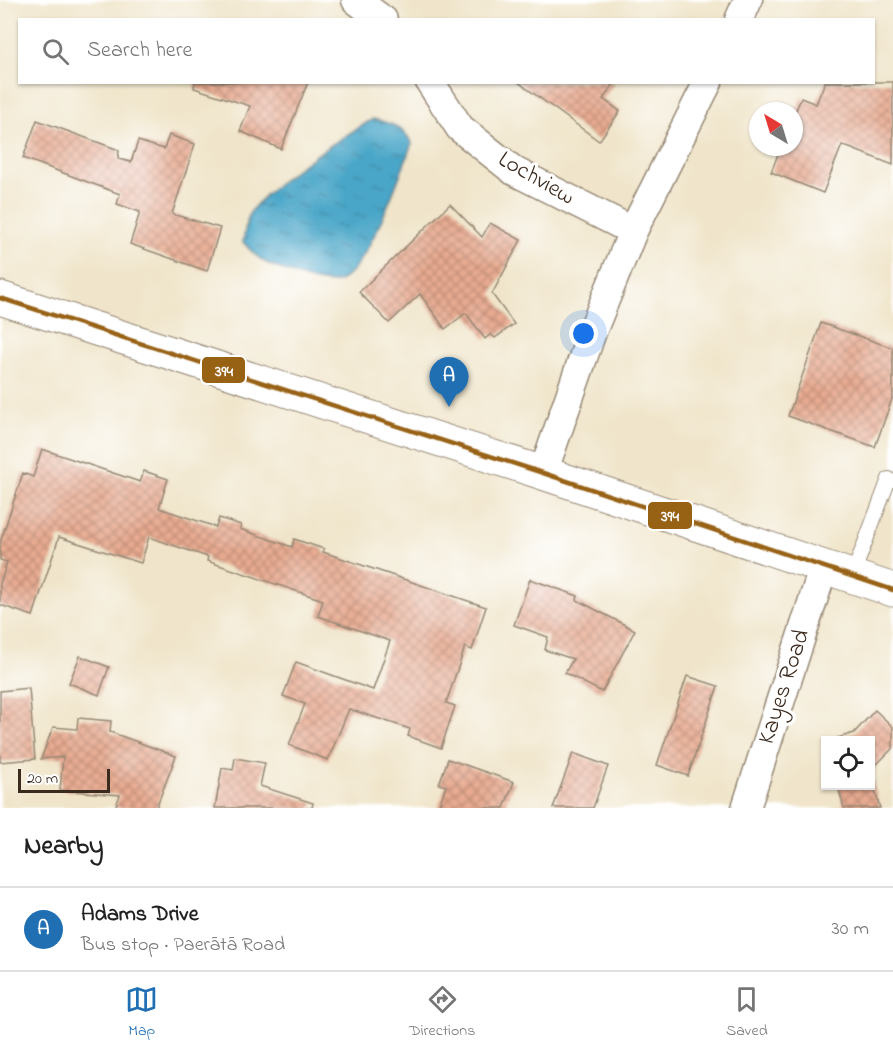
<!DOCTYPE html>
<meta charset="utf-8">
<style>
:root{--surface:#fff;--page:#f2f2f2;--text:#222;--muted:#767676;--line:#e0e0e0;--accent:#1f6fb2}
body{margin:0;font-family:"Indie Flower",sans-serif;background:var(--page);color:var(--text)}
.controls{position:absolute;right:18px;bottom:18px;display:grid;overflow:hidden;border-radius:0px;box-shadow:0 2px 4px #0004}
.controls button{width:54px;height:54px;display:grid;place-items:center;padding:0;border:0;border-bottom:2px solid var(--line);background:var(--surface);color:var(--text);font:30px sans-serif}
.compass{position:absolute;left:749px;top:102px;width:54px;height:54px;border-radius:50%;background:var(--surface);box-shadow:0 2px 4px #0004;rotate:322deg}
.scale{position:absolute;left:18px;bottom:15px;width:92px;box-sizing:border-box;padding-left:6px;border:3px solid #3b2a1e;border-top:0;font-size:16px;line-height:21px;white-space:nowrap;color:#3b2a1e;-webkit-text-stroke:4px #fff;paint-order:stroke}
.you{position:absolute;left:584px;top:334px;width:21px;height:21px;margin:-15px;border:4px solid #fff;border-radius:50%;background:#1a73e8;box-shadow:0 0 0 9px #1a73e833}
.badge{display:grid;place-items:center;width:39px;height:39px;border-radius:50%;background:var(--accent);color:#fff;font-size:20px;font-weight:700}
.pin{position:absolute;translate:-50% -50px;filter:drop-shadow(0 2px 3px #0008)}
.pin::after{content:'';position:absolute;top:32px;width:21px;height:18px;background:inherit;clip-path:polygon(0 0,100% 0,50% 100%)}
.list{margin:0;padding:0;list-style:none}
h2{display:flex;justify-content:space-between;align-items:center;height:78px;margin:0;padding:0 24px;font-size:26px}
h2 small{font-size:20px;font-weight:400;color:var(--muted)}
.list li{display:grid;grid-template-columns:39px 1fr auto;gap:18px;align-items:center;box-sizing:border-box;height:84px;padding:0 24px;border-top:2px solid var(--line)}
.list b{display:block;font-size:22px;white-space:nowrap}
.list p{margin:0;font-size:20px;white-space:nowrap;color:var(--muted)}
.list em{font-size:20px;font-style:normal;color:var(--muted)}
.icon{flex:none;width:33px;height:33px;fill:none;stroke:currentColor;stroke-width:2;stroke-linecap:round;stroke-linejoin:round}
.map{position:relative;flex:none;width:893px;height:808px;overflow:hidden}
.search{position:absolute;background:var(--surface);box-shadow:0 2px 4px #0004;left:18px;right:18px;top:18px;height:66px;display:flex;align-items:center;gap:15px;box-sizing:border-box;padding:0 21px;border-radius:0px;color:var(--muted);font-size:22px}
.sheet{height:162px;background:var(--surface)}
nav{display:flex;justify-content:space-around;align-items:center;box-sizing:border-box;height:84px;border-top:2px solid var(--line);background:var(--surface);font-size:16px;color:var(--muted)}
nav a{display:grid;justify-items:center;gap:3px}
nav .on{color:var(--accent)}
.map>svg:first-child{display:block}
.water{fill:url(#water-ripples);stroke:#426873;stroke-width:1.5}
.building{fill:url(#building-cross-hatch)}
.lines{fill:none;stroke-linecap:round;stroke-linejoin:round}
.service-casing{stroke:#968874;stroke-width:16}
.minor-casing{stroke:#968874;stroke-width:31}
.primary-casing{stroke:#968874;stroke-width:35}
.service{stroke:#fff;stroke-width:14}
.minor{stroke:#fff;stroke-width:28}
.primary{stroke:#fff;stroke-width:33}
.bus-1-casing{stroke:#fff;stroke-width:9}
.bus-1{stroke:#986215;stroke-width:4.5}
.labels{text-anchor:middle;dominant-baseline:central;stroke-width:6;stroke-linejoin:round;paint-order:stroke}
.street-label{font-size:24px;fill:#3b2a1e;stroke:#fff}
.line-badge{stroke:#fff;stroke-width:2}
.badge-label{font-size:16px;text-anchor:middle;font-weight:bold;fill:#fff}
</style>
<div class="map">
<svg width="893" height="808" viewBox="0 0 893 808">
<defs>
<pattern id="water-ripples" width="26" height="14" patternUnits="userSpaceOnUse" patternTransform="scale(1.5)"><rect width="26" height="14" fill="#4aa6c8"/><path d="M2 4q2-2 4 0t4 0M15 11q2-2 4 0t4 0" fill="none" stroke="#3f87a2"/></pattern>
<pattern id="building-cross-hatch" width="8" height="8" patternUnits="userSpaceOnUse" patternTransform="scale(1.5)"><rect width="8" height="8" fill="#e8ab91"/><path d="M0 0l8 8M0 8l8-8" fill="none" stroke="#bd8b76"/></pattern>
</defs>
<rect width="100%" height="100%" fill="#fff"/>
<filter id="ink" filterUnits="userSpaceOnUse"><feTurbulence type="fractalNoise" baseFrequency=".0167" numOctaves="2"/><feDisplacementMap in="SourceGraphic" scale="12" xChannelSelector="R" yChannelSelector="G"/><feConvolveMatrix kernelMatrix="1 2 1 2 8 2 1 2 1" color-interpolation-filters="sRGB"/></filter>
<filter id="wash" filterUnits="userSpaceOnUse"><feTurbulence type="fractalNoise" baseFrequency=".008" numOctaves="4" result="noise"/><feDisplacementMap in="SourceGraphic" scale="24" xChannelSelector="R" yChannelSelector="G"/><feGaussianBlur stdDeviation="1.35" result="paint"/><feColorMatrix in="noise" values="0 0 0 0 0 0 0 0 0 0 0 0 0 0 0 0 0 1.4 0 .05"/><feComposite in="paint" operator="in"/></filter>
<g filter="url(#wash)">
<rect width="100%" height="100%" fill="#f0e5ca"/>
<path class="water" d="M373 119C391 123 403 127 412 143 401 173 368 267 341 280 328 287 308 279 296 275 268 264 263 265 243 242 245 232 246 218 251 211 278 177 336 141 373 119Z"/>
<g id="blocks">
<g class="building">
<polygon points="195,82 308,82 281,149 240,131 250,106 194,88"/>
<polygon points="518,82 615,82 603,99 620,111 599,141"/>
<polygon points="825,82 893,82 893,165 842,145 823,193 771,172 781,147 794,147 794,115 801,98 816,104"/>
<polygon points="37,120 119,150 118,159 131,162 138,141 164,149 169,135 195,144 172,214 220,228 207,271 130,244 140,212 117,204 120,194 23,158"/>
<polygon points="450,204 482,237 490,223 521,240 492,294 514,324 495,338 491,334 485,339 466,313 445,329 420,294 389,323 359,292"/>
<polygon points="821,323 893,348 893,396 875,447 788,416"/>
<polygon points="42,449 140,482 144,471 168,479 159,508 216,527 219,518 241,525 240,529 292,547 294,539 324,549 323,552 486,607 472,650 465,647 446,703 455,706 441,748 408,736 410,729 349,709 328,760 289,745 305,704 283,696 296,662 373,690 390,641 318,616 323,600 207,561 208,557 149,537 141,563 59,537 33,616 0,605 0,584 7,562 0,560 0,543 23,473 33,477"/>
<polygon points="530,579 578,596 577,600 635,630 602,692 565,673 573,659 545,650 548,637 514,625"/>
<polygon points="80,656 109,667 99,695 69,683"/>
<polygon points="687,676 718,686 688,776 657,765"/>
<polygon points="29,688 35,759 0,762 0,691"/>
<polygon points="875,710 893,727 893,748 870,771 870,741 828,741 854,733"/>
<polygon points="78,718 111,721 110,732 176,756 156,808 115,808 120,795 60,790 63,757 41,759 53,727 77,729"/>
<polygon points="573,753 608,766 593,808 553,808"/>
<polygon points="235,758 265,763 260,786 313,803 312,808 215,808 222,768 233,770"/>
<polygon points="448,759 514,782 504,808 438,808 446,786 439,784"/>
<polygon points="870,773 880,808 844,808 838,786 870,786"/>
</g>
</g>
</g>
<g filter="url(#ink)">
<use href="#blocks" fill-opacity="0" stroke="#968874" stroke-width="1.5"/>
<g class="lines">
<defs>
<polyline id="service" points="852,577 889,479"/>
<g id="minor">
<polyline points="356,0 383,20"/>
<polyline points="739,20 748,0"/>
<polyline points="430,82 460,128 514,171 633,231"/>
<polyline points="543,473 592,332 633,231 708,82"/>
<polyline points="746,808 824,566"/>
</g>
<polyline id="primary" points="0,298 543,473 893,590"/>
</defs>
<use href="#service" class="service-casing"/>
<use href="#minor" class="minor-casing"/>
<use href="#primary" class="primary-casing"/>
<use href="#service" class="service"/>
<use href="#minor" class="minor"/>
<use href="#primary" class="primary"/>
<defs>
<polyline id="bus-1" points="0,298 543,473 893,590"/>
</defs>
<use href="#bus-1" class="bus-1-casing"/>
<use href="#bus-1" class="bus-1"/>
</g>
</g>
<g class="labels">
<g class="street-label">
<text transform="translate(536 179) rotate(30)">Lochview</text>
<text transform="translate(785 687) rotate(-72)">Kayes Road</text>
</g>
</g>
<g class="line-badge">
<rect x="201" y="356" width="45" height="28" rx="6" fill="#986215"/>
<rect x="647" y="501" width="46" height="29" rx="6" fill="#986215"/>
</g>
<g class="badge-label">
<text x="224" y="376">394</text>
<text x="670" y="521">394</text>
</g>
</svg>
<div class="controls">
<button><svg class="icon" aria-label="locate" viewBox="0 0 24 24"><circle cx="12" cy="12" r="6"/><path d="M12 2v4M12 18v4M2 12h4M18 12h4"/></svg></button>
</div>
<svg class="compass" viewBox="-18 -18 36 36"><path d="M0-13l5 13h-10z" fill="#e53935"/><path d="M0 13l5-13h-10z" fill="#767676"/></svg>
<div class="scale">20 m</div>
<div class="you"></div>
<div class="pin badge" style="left:449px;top:407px">A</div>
<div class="search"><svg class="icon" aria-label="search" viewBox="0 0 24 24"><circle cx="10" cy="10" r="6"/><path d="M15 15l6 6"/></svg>Search here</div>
</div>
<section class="sheet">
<h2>Nearby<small></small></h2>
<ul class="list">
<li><span class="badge">A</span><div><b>Adams Drive</b><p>Bus stop · Paerātā Road</p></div><em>30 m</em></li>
</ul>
</section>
<nav>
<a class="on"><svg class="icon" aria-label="map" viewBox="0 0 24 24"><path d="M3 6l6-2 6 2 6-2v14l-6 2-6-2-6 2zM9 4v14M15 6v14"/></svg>Map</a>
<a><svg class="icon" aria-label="directions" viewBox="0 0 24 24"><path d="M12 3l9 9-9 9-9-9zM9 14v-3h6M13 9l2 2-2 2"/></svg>Directions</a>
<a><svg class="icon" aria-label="saved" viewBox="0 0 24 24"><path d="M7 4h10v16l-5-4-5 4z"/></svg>Saved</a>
</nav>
